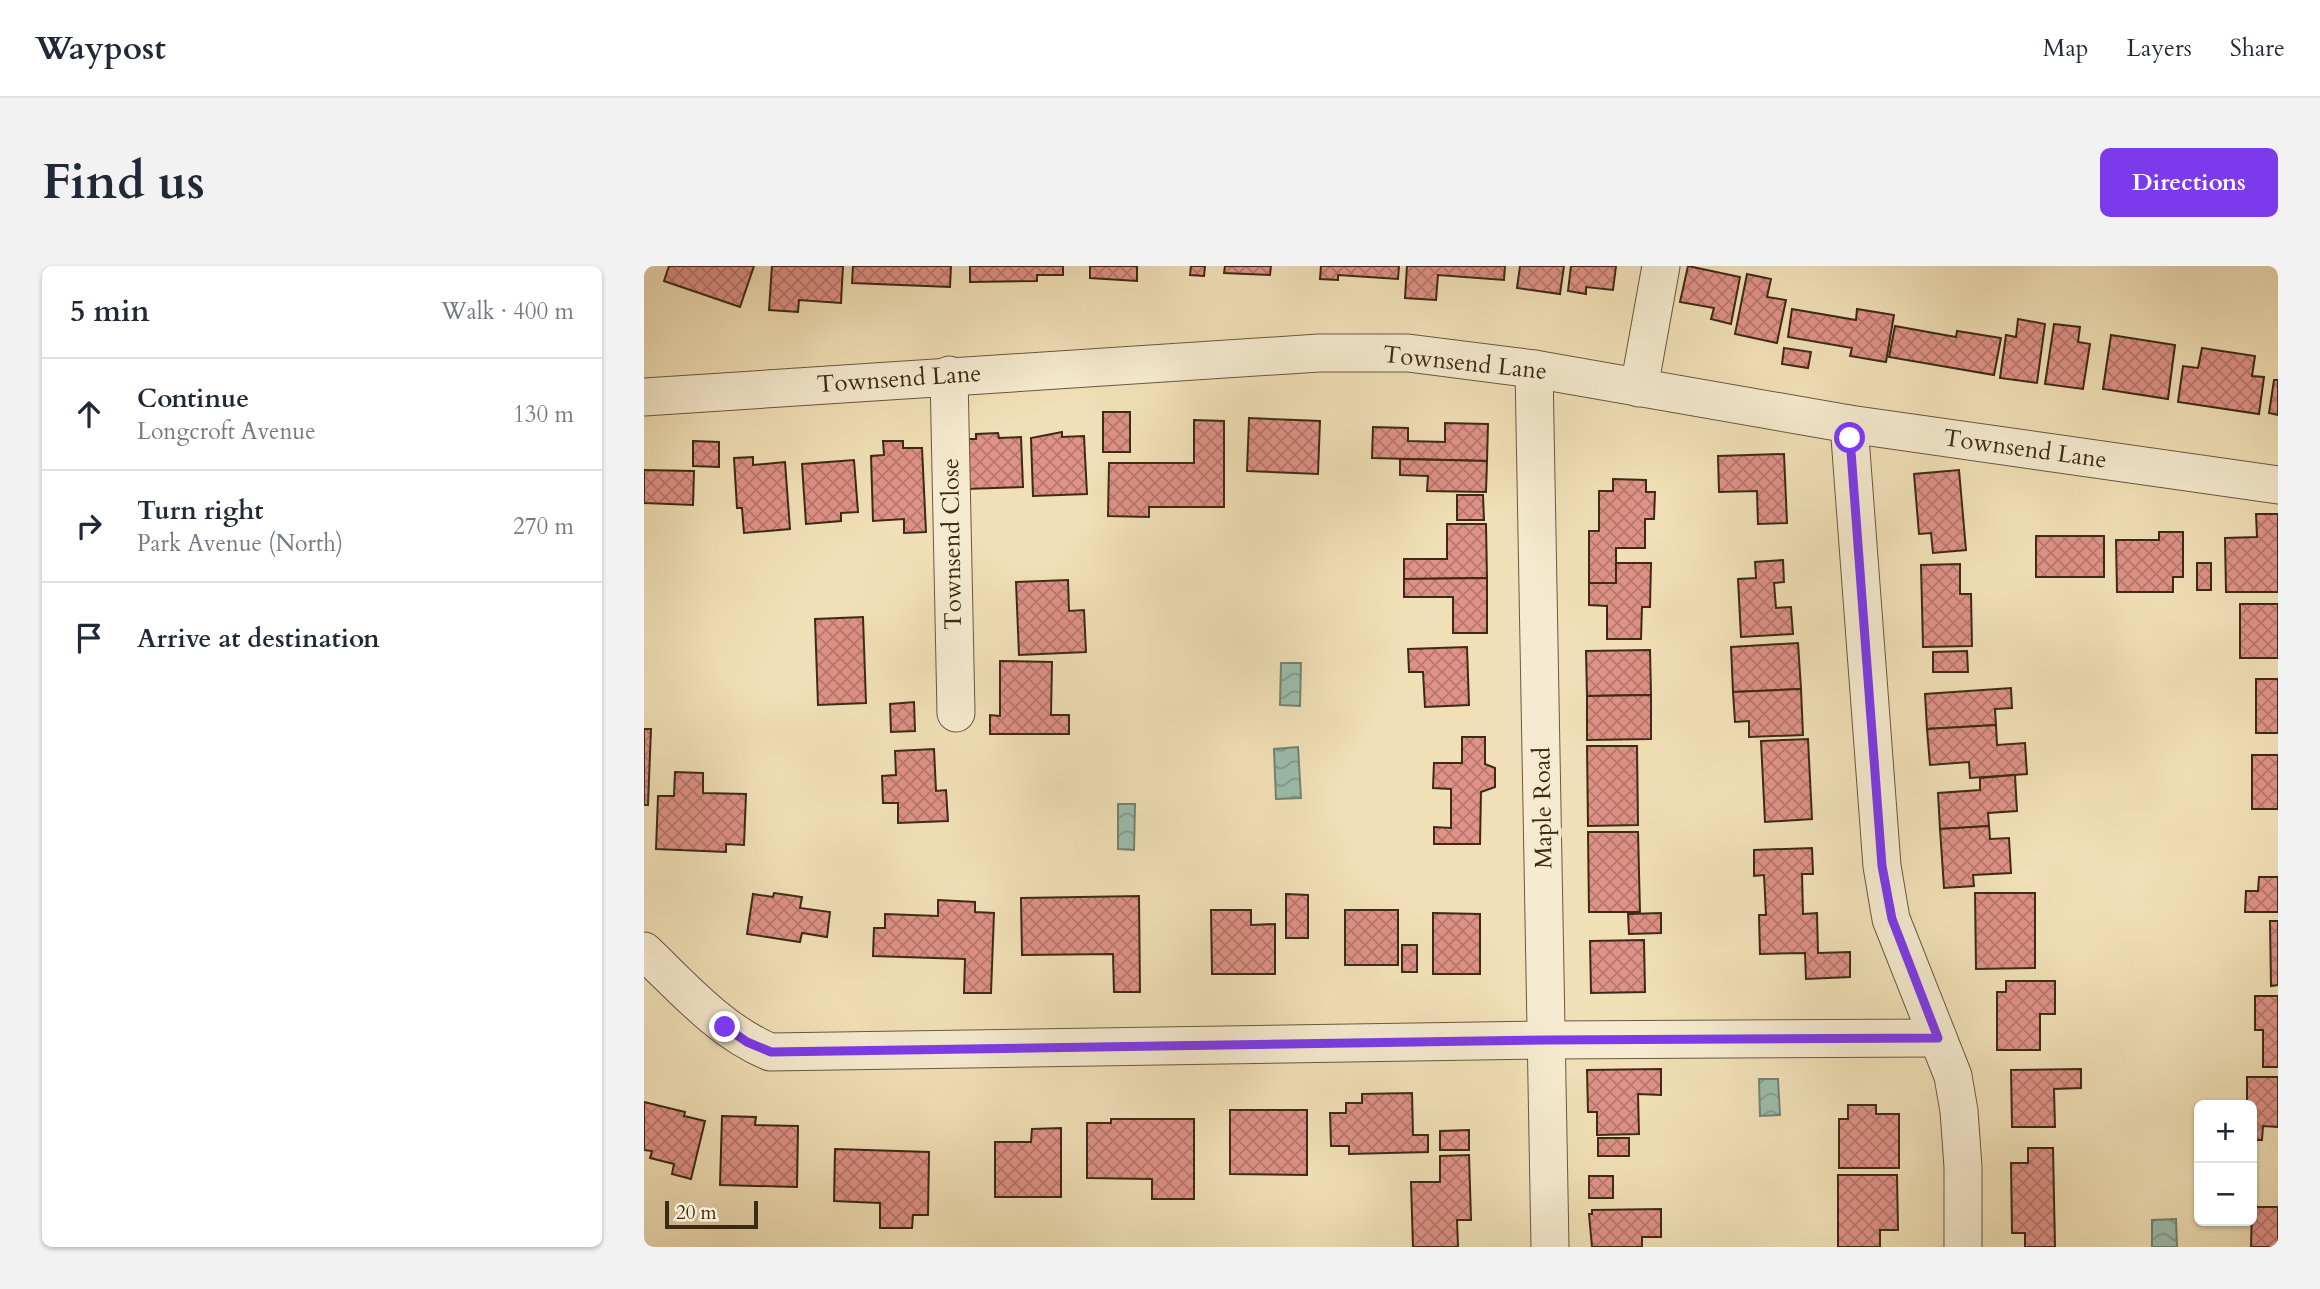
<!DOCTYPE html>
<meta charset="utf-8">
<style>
:root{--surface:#fff;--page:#f2f2f3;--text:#1f2937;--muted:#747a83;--line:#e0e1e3;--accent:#7c3aed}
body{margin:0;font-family:Cardo,serif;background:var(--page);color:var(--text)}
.controls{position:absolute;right:21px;bottom:21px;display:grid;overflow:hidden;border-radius:10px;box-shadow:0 2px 5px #0004}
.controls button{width:63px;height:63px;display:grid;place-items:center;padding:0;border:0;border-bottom:2px solid var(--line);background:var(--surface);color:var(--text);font:35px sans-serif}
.scale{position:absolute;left:21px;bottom:18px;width:93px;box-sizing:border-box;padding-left:7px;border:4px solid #3c2a15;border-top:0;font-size:19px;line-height:24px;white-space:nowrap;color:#3c2a15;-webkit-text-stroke:5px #f6ebd0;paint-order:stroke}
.stop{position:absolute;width:21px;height:21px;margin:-16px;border:5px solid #7c3aed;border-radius:50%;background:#fff}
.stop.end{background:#7c3aed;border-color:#fff;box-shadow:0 2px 7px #0008}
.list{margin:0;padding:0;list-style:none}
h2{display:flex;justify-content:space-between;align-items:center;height:91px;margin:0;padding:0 28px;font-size:30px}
h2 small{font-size:23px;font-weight:400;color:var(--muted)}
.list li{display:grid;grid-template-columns:46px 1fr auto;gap:21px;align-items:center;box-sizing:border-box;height:112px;padding:0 28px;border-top:2px solid var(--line)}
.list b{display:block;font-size:26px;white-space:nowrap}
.list p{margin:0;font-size:23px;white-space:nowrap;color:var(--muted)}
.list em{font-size:23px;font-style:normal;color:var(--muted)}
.icon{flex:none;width:38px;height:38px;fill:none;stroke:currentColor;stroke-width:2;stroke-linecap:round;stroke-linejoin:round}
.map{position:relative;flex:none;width:1634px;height:981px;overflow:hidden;border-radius:10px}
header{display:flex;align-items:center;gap:42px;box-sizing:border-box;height:98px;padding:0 35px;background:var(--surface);border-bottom:2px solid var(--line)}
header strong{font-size:33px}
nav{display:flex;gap:38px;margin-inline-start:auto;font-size:24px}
.intro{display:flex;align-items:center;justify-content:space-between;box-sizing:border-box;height:168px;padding:0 42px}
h1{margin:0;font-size:49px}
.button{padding:18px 32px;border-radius:10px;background:var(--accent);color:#fff;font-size:24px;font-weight:700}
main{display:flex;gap:42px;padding:0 42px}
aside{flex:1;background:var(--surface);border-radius:10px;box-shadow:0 2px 5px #0004}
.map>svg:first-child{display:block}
.water{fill:url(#water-waves);stroke:#758270;stroke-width:2}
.building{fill:url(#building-cross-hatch);stroke:#3c2a15;stroke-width:2}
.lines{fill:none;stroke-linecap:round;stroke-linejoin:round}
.minor-casing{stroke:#69583e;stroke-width:39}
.minor{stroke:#f6ebd0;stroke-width:37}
.route{stroke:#7c3aed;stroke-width:9}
.labels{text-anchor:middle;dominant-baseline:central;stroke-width:7;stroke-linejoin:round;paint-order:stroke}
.street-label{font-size:24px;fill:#3c2a15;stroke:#f6ebd0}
</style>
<header>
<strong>Waypost</strong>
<nav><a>Map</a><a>Layers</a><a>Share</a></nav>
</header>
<div class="intro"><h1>Find us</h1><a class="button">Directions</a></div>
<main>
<aside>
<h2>5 min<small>Walk · 400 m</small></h2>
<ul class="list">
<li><svg class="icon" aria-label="ahead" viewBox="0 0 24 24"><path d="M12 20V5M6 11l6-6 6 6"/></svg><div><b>Continue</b><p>Longcroft Avenue</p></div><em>130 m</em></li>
<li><svg class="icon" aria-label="right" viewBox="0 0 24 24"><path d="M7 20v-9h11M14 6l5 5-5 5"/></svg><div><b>Turn right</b><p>Park Avenue (North)</p></div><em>270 m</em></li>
<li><svg class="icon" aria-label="arrive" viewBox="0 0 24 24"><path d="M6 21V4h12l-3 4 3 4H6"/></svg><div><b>Arrive at destination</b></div></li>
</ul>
</aside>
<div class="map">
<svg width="1634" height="981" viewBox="0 0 1634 981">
<defs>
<pattern id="water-waves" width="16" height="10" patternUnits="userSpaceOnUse" patternTransform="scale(1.75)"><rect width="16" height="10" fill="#9bbdad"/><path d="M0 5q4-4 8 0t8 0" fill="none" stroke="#809a8c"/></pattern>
<pattern id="building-cross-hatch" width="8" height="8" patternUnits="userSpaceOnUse" patternTransform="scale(1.75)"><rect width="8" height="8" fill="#df9287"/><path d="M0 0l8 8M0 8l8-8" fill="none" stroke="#b6776d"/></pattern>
</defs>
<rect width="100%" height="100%" fill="#f1e0b7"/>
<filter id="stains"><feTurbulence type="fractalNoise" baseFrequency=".00286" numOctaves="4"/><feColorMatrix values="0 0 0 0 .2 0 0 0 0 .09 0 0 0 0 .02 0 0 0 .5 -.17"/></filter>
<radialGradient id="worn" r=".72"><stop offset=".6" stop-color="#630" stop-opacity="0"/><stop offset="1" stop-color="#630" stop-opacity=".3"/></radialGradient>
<g class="water">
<polygon points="637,397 657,397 656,440 636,439"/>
<polygon points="654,481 657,532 632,533 630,483"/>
<polygon points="474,538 491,538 490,584 474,583"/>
<polygon points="1115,813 1134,813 1136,849 1116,850"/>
<polygon points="1532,953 1533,981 1508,981 1508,954"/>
</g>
<g class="building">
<polygon points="25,0 110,0 96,41 20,15"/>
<polygon points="128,0 199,0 197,37 155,34 154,46 125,44"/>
<polygon points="209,0 307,0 306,21 208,17"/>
<polygon points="326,0 419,0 419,9 393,9 393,15 326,16"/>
<polygon points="446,0 493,0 493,15 446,12"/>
<polygon points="547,0 561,0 560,10 546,9"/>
<polygon points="581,0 627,0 626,9 580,7"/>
<polygon points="677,0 755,0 754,13 694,9 694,14 676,13"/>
<polygon points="763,0 861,0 860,14 794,9 792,34 761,32"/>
<polygon points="876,0 920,0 916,28 873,22"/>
<polygon points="927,0 972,0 969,24 942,21 942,28 924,25"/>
<polygon points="1044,0 1096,11 1087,58 1067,53 1070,42 1036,36"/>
<polygon points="1103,8 1127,13 1123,31 1142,34 1133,77 1091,68"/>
<polygon points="1148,43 1212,54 1213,43 1250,49 1242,96 1206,90 1208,82 1144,71"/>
<polygon points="1374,53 1401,58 1393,117 1356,112 1362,69 1372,71"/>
<polygon points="1410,58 1436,61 1434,76 1446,78 1439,123 1401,118"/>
<polygon points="1251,60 1312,71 1313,65 1357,72 1350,109 1245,91"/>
<polygon points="1467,69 1531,79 1524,133 1459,123"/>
<polygon points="1140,82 1167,86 1164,102 1138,98"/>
<polygon points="1558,82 1611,90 1608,110 1620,111 1615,148 1534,136 1539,100 1554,102"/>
<polygon points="1630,114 1634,114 1634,149 1625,147"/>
<rect x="459" y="146" width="27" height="40"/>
<polygon points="605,152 676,155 674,208 603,205"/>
<polygon points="550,154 580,155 580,241 505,241 505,251 464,250 465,197 550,197"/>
<polygon points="801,157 844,158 843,195 728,192 729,161 764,162 764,175 801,176"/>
<polygon points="418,166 418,171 440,170 443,228 389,230 387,172"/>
<polygon points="354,167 355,172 377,171 379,221 321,223 319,173 332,173 332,168"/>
<polygon points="49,175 75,176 75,201 49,200"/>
<polygon points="239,175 259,175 259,182 278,182 282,266 260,267 260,253 229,255 227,190 240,189"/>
<polygon points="1140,188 1143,257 1114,258 1113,225 1075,226 1074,190"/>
<polygon points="109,191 109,199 141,196 146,263 100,267 98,242 93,242 90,192"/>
<polygon points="756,193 843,195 842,226 783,225 784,210 756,209"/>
<polygon points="210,194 214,246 197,247 197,255 162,258 158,198"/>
<polygon points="0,204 50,205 49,239 0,237"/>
<polygon points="1315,204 1322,284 1289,287 1287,267 1275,268 1270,208"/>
<polygon points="969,213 1002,214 1002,226 1011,226 1010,253 1001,253 1001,282 972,282 972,317 945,317 945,265 955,265 955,225 969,225"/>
<polygon points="813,229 839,229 840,254 813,254"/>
<polygon points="1612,248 1634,248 1634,326 1582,326 1581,272 1613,271"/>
<polygon points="803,258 842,258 843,312 760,313 760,293 803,293"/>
<polygon points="1515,266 1539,266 1539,311 1529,311 1529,326 1473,326 1472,274 1515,274"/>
<rect x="1392" y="270" width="68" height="41"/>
<polygon points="1139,294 1140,316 1130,317 1132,342 1147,341 1149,368 1097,371 1094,313 1112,312 1111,296"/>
<polygon points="972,297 1007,297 1006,341 998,341 997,373 963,373 963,340 945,339 945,317 972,317"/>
<rect x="1553" y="297" width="14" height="27"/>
<polygon points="1316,298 1316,328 1327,328 1328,380 1279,381 1277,299"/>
<polygon points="843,312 843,367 809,367 809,331 760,331 760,313"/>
<polygon points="424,314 425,345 440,344 442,386 375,389 372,316"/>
<rect x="1596" y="338" width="38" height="54"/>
<polygon points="219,351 222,437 174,439 171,353"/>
<polygon points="1154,377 1157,423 1089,426 1087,381"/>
<polygon points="823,381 825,439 781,441 779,406 765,406 764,383"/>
<polygon points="1006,384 1007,429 943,430 942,385"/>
<polygon points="1323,385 1324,406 1289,406 1289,386"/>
<polygon points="356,395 408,396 407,449 425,449 425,468 346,468 346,449 356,450"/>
<rect x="1612" y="413" width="22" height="54"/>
<polygon points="1367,422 1368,442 1351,443 1352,459 1283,463 1281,428"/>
<polygon points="1157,423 1159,469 1105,471 1105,455 1091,456 1089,426"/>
<polygon points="1007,429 1007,473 943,474 943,430"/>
<polygon points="270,436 271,465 247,466 246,438"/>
<polygon points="1352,459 1353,479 1381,477 1383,508 1326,512 1325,496 1286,499 1283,463"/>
<polygon points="0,463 7,463 4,539 0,539"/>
<polygon points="818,471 841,471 841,498 851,502 851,521 837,526 836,578 790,578 790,561 807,562 807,523 789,522 790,497 818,497"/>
<polygon points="1164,473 1168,553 1121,556 1117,475"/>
<polygon points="943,480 993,480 994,559 944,560"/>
<polygon points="290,483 292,525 302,524 304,555 254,557 254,537 239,537 238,510 252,509 251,485"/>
<rect x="1608" y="489" width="26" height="54"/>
<polygon points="31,506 59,507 59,527 102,528 100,579 82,578 82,586 12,583 14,530 30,530"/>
<polygon points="1371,509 1373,545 1344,547 1345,560 1296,563 1294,527 1336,524 1336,512"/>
<polygon points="1345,560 1346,573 1365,572 1367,607 1329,609 1330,620 1300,622 1296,563"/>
<polygon points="944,566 994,566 996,646 945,646"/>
<polygon points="1168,582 1169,608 1158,608 1159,648 1173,647 1174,687 1206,686 1206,711 1162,713 1161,687 1116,688 1115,649 1122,649 1120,609 1110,610 1110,584"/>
<polygon points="1615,611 1634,611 1634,646 1601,646 1602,625 1614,625"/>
<polygon points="130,627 158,631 156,642 186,646 183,671 158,667 156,676 103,668 109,628 129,631"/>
<polygon points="1331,627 1391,627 1391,702 1332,703"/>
<polygon points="642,628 664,629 664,672 642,672"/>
<polygon points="495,630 496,726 470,726 469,688 378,689 377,632"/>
<polygon points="294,634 331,636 331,646 350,647 347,727 320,727 321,693 229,690 230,662 241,662 241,648 294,650"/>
<polygon points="567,644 607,644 607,659 631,658 631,708 568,708"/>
<rect x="701" y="644" width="53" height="55"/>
<polygon points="789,647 836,648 836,708 789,708"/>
<polygon points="1017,647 1017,667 985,668 984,648"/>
<polygon points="1626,655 1634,655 1634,719 1627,720"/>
<polygon points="1000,674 1001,726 947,727 946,675"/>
<rect x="758" y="679" width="15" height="27"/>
<polygon points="1362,715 1411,715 1411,748 1396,748 1396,784 1353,784 1353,726 1362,726"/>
<polygon points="1611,730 1634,730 1634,801 1619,801 1619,764 1611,764"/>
<polygon points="1017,803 1017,829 994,828 995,868 953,869 953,846 944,846 943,804"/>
<polygon points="1437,803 1437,822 1410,823 1411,861 1368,861 1367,804"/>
<polygon points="1603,811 1634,811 1634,861 1619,860 1618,874 1608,874 1608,839 1603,839"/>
<polygon points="768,827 769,869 784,869 784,886 705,888 705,880 687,880 686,847 702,847 702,837 718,837 718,828"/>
<polygon points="0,836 41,846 40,850 61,855 47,913 28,908 30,898 6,892 8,885 0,884"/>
<polygon points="1204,839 1232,839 1232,848 1255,848 1255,902 1195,902 1195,853 1204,853"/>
<polygon points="586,844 663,844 663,909 586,908"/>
<polygon points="78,850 112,851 111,859 154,860 153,921 76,919"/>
<polygon points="467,853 550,853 550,933 508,933 508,913 443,912 443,857 467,857"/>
<polygon points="417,862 417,931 351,931 351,876 387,876 388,863"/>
<polygon points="825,864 825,884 796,884 796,865"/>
<rect x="954" y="872" width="31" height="18"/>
<polygon points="1384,882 1409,882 1411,981 1381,981 1381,967 1368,967 1367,897 1384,897"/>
<polygon points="191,883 285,886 284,949 269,949 268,962 236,962 236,937 190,935"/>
<polygon points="825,889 827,954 813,954 814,981 769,981 767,916 796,916 796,890"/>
<polygon points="1194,909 1253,909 1254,964 1236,964 1236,981 1194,981"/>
<rect x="945" y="910" width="24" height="22"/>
<polygon points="1608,941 1634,941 1634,981 1607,981"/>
<polygon points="1017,943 1017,971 998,971 998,981 948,981 945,948 948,948 948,944"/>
</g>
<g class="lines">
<defs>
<g id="minor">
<polyline points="890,103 906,981"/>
<polyline points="305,109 312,447"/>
<polyline points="995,122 1017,0"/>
<polyline points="0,131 675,87 764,87 890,103 1205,158 1634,219"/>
<polyline points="1205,158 1238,600 1247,653 1309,810 1315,845 1319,901 1319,981"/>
<path d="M0 685C39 722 76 765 126 786L904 774 1294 772"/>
</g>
</defs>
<use href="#minor" class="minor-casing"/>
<use href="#minor" class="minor"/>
</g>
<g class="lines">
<polyline class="route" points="81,761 103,776 127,786 904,774 1294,772 1248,653 1238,600 1206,172"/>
</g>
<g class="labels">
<g class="street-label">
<text transform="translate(821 97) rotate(6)">Townsend Lane</text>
<text transform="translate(255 113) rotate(-4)">Townsend Lane</text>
<text transform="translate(1381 183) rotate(8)">Townsend Lane</text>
<text transform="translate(308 278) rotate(-91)">Townsend Close</text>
<text transform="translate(899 542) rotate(-91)">Maple Road</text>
</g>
</g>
<rect width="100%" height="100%" filter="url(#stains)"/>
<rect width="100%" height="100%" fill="url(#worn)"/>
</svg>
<div class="controls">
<button>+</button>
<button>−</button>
</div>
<div class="scale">20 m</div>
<div class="stop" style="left:1206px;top:172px"></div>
<div class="stop end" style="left:81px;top:761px"></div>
</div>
</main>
